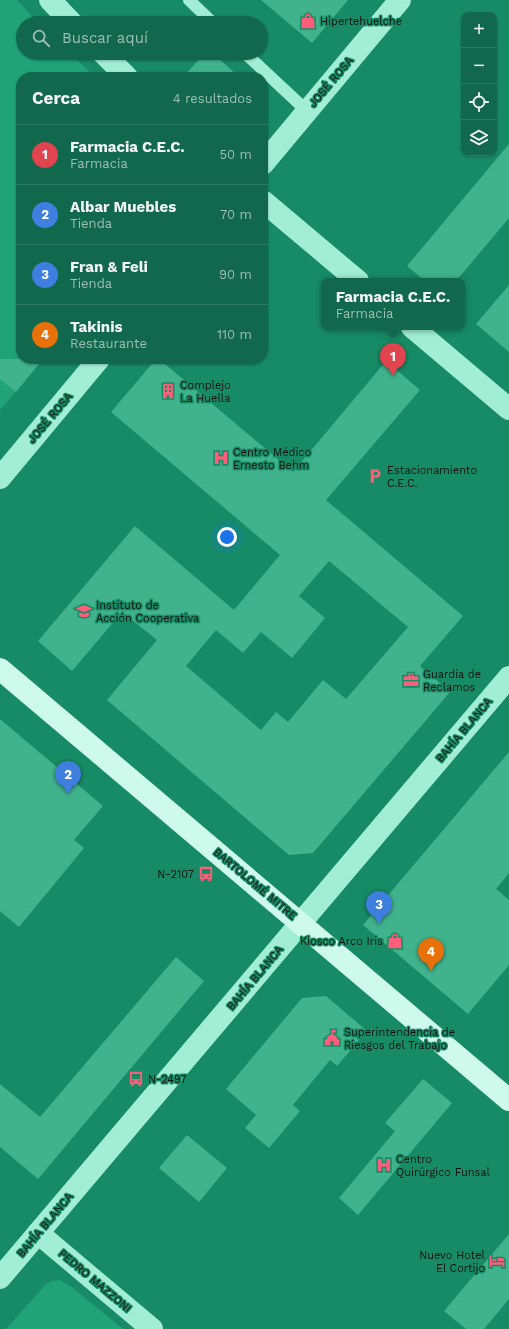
<!DOCTYPE html>
<html lang="es">
<meta charset="utf-8">
<style>
:root{--surface:#11684c;--page:#1e7056;--text:#f1f3f6;--muted:#9cbeb5;--line:#307b64;--accent:#8c9099}
body{margin:0;font-family:"Work Sans",sans-serif;background:var(--page);color:var(--text)}
.controls{position:absolute;right:12px;top:12px;display:grid;overflow:hidden;border-radius:8px;box-shadow:0 1px 3px #0004}
.controls button{width:36px;height:36px;display:grid;place-items:center;padding:0;border:0;border-bottom:1px solid var(--line);background:var(--surface);color:var(--text);font:20px sans-serif}
.you{position:absolute;left:227px;top:537px;width:14px;height:14px;margin:-10px;border:3px solid #fff;border-radius:50%;background:#1a73e8;box-shadow:0 0 0 6px #1a73e833}
.badge{display:grid;place-items:center;width:26px;height:26px;border-radius:50%;background:var(--accent);color:#fff;font-size:13px;font-weight:700}
.pin{position:absolute;translate:-50% -33px;filter:drop-shadow(0 1px 2px #0008)}
.pin::after{content:'';position:absolute;top:21px;width:14px;height:12px;background:inherit;clip-path:polygon(0 0,100% 0,50% 100%)}
.popup{position:absolute;left:321px;top:278px;width:144px;height:52px;box-sizing:border-box;display:grid;place-content:center;border-radius:8px;background:var(--surface);filter:drop-shadow(0 1px 3px #0005);font-size:13px;white-space:nowrap;color:var(--muted)}
.popup b{font-size:15px;color:var(--text)}
.popup::after{content:'';position:absolute;left:50%;top:100%;margin-left:-8px;border:8px solid transparent;border-top-color:var(--surface)}
.list{margin:0;padding:0;list-style:none}
h2{display:flex;justify-content:space-between;align-items:center;height:52px;margin:0;padding:0 16px;font-size:17px}
h2 small{font-size:13px;font-weight:400;color:var(--muted)}
.list li{display:grid;grid-template-columns:26px 1fr auto;gap:12px;align-items:center;box-sizing:border-box;height:60px;padding:0 16px;border-top:1px solid var(--line)}
.list b{display:block;font-size:15px;white-space:nowrap}
.list p{margin:0;font-size:13px;white-space:nowrap;color:var(--muted)}
.list em{font-size:13px;font-style:normal;color:var(--muted)}
.icon{flex:none;width:22px;height:22px;fill:none;stroke:currentColor;stroke-width:2;stroke-linecap:round;stroke-linejoin:round}
.map{position:relative;flex:none;width:509px;height:1329px;overflow:hidden}
.search{position:absolute;background:var(--surface);box-shadow:0 1px 3px #0004;left:16px;top:16px;width:252px;height:44px;display:flex;align-items:center;gap:10px;box-sizing:border-box;padding:0 14px;border-radius:22px;color:var(--muted);font-size:15px}
.panel{position:absolute;background:var(--surface);box-shadow:0 1px 3px #0004;left:16px;top:72px;width:252px;height:292px;border-radius:16px}
.map>svg:first-child{display:block}
.green{fill:#20a477}
.building{fill:#40b38d;fill-rule:evenodd}
.lines{fill:none;stroke-linecap:round;stroke-linejoin:round}
.service{stroke:#a1eed4;stroke-width:12}
.minor{stroke:#a1eed4;stroke-width:22}
.tertiary{stroke:#a1eed4;stroke-width:22}
.secondary{stroke:#cefaec;stroke-width:22}
.labels{text-anchor:middle;dominant-baseline:central;stroke-width:3;stroke-linejoin:round;paint-order:stroke}
.poi-label{font-size:11px;fill:#111;stroke:#178b65;text-anchor:start}
.street-label{font-size:11px;fill:#111;stroke:#178b65}
</style>
<div class="map">
<svg width="509" height="1329" viewBox="0 0 509 1329">
<rect width="100%" height="100%" fill="#178b65"/>
<g class="green">
<polygon points="0,0 17,0 38,23 23,23 23,53 70,53 95,77 21,77 21,359 43,359 0,410"/>
<polygon points="60,1280 73,1288 123,1329 6,1329 46,1284 52,1281"/>
</g>
<g class="building">
<polygon points="261,0 348,0 312,43"/>
<polygon points="205,53 213,53 239,77 183,77"/>
<polygon points="509,144 509,218 456,281 425,281 407,266"/>
<polygon points="509,285 509,352 476,324"/>
<polygon points="0,359 43,359 16,392 0,379"/>
<path d="M156 359H159L293 472 386 361 420 390 326 500 463 616 420 666 450 692 313 853 289 855 107 700 157 640 122 612 72 671 38 641 135 526 234 610 280 555 111 412ZM329 561 408 627 346 699 323 680 288 722 276 712 261 730 186 666 216 630 243 653 261 632 292 658 325 618 299 596Z"/>
<polygon points="0,719 103,806 74,840 84,848 19,927 0,911"/>
<polygon points="509,752 509,873 496,889 509,900 509,965 468,1014 363,925"/>
<polygon points="176,957 204,981 38,1179 0,1147 0,1084 40,1117"/>
<polygon points="326,996 367,1031 337,1066 330,1060 293,1105 300,1111 269,1148 245,1128 256,1115 226,1089 302,998"/>
<polygon points="423,1079 452,1103 358,1215 339,1198 395,1131 385,1123"/>
<polygon points="187,1135 227,1168 199,1202 159,1168"/>
<polygon points="509,1234 509,1299 484,1329 466,1329 444,1311"/>
</g>
<g class="lines">
<g class="service">
<polyline points="189,0 213,23"/>
<polyline points="245,53 307,111"/>
</g>
<g class="minor">
<polyline points="50,0 72,23"/>
<polyline points="103,53 127,77"/>
<polyline points="263,164 400,0"/>
<polyline points="263,201 358,281"/>
<polyline points="412,327 509,409"/>
<polyline points="0,478 99,359"/>
<polyline points="38,1233 152,1329"/>
</g>
<polyline class="tertiary" points="0,1278 509,677"/>
<polyline class="secondary" points="0,669 509,1100"/>
</g>
<defs>
<symbol id="shop-bare" viewBox="-9 -9 18 18"><path d="M-5-2.5h2.3a2.7 3.5 0 0 1 5.4 0H5L5.5 6h-11ZM-1.5-2.5h3a1.5 2.3 0 0 0-3 0Z" fill="#ff5e7b" stroke="#178b65" stroke-width="2.5" paint-order="stroke"/></symbol>
<symbol id="building-bare" viewBox="-9 -9 18 18"><path d="M-4-6H4V6H1V3H-1V6H-4ZM-2.5-4.3h1.7v1.8h-1.7ZM.8-4.3h1.7v1.8H.8ZM-2.5-1h1.7V.8h-1.7ZM.8-1h1.7V.8H.8Z" fill="#ff5e7b" stroke="#178b65" stroke-width="2.5" paint-order="stroke"/></symbol>
<symbol id="hospital-bare" viewBox="-9 -9 18 18"><path d="M-5-5h3v3.5h4V-5h3V5h-3V1.5h-4V5h-3Z" fill="#ff5e7b" stroke="#178b65" stroke-width="2.5" paint-order="stroke"/></symbol>
<symbol id="parking-bare" viewBox="-9 -9 18 18"><path d="M-3.5-5.5H1a3.5 3.5 0 0 1 0 7H-1V5.5H-3.5ZM-1-3.4V-.6H.8a1.4 1.4 0 0 0 0-2.8Z" fill="#ff5e7b" stroke="#178b65" stroke-width="2.5" paint-order="stroke"/></symbol>
<symbol id="university-bare" viewBox="-9 -9 18 18"><path d="M0-5L7-2L0 1L-7-2ZM-4 1L0 2.5L4 1V4Q0 6-4 4Z" fill="#ff5e7b" stroke="#178b65" stroke-width="2.5" paint-order="stroke"/></symbol>
<symbol id="office-bare" viewBox="-9 -9 18 18"><path d="M-6-3h4V-5.5h4V-3h4V5H-6ZM-1-4.5V-3h2v-1.5ZM-6 0V1H6V0Z" fill="#ff5e7b" stroke="#178b65" stroke-width="2.5" paint-order="stroke"/></symbol>
<symbol id="bus-bare" viewBox="-9 -9 18 18"><path d="M-5-6H5V4H4V6H2V4H-2V6H-4V4H-5ZM-3.5-4V0h7V-4ZM-3.5 1.2v1.5H-2V1.2ZM2 1.2v1.5H3.5V1.2Z" fill="#ff5e7b" stroke="#178b65" stroke-width="2.5" paint-order="stroke"/></symbol>
<symbol id="civic-bare" viewBox="-9 -9 18 18"><path d="M-.6-6.5H3V-4.5H.6V-3L4-1V1h2V6H-6V1h2V-1L-.6-3ZM-1.2 2.5V6h2.4V2.5Z" fill="#ff5e7b" stroke="#178b65" stroke-width="2.5" paint-order="stroke"/></symbol>
<symbol id="hotel-bare" viewBox="-9 -9 18 18"><path d="M-6-4.5h1.5V1H6V5H4.5V3h-9V5H-6ZM-4 0a1.8 1.8 0 1 1 3.6 0ZM.5 0V-2.5h3Q6-2.5 6 0Z" fill="#ff5e7b" stroke="#178b65" stroke-width="2.5" paint-order="stroke"/></symbol>
</defs>
<g fill-rule="evenodd">
<use href="#shop-bare" x="297" y="10" width="22" height="22"/>
<use href="#building-bare" x="157" y="380" width="22" height="22"/>
<use href="#hospital-bare" x="210" y="447" width="22" height="22"/>
<use href="#parking-bare" x="364" y="465" width="22" height="22"/>
<use href="#university-bare" x="73" y="600" width="22" height="22"/>
<use href="#office-bare" x="400" y="669" width="22" height="22"/>
<use href="#bus-bare" x="195" y="863" width="22" height="22"/>
<use href="#shop-bare" x="384" y="930" width="22" height="22"/>
<use href="#civic-bare" x="321" y="1027" width="22" height="22"/>
<use href="#bus-bare" x="125" y="1068" width="22" height="22"/>
<use href="#hospital-bare" x="373" y="1154" width="22" height="22"/>
<use href="#hotel-bare" x="486" y="1250" width="22" height="22"/>
</g>
<g class="labels">
<g class="poi-label">
<text x="320" y="21">Hipertehuelche</text>
<text x="180" y="385">Complejo<tspan x="180" dy="13">La Huella</tspan></text>
<text x="233" y="452">Centro Médico<tspan x="233" dy="13">Ernesto Behm</tspan></text>
<text x="387" y="470">Estacionamiento<tspan x="387" dy="13">C.E.C.</tspan></text>
<text x="96" y="605">Instituto de<tspan x="96" dy="13">Acción Cooperativa</tspan></text>
<text x="423" y="674">Guardia de<tspan x="423" dy="13">Reclamos</tspan></text>
<text x="194" y="874" text-anchor="end">N-2107</text>
<text x="383" y="941" text-anchor="end">Kiosco Arco Iris</text>
<text x="344" y="1032">Superintendencia de<tspan x="344" dy="13">Riesgos del Trabajo</tspan></text>
<text x="148" y="1079">N-2497</text>
<text x="396" y="1159">Centro<tspan x="396" dy="13">Quirúrgico Funsal</tspan></text>
<text x="485" y="1255" text-anchor="end">Nuevo Hotel<tspan x="485" dy="13">El Cortijo</tspan></text>
</g>
<g class="street-label">
<text transform="translate(331 82) rotate(-50)">JOSÉ ROSA</text>
<text transform="translate(50 418) rotate(-50)">JOSÉ ROSA</text>
<text transform="translate(464 730) rotate(-50)">BAHÍA BLANCA</text>
<text transform="translate(255 884) rotate(40)">BARTOLOMÉ MITRE</text>
<text transform="translate(255 978) rotate(-50)">BAHÍA BLANCA</text>
<text transform="translate(45 1225) rotate(-50)">BAHÍA BLANCA</text>
<text transform="translate(95 1281) rotate(40)">PEDRO MAZZONI</text>
</g>
</g>
</svg>
<div class="controls">
<button>+</button>
<button>−</button>
<button><svg class="icon" aria-label="locate" viewBox="0 0 24 24"><circle cx="12" cy="12" r="6"/><path d="M12 2v4M12 18v4M2 12h4M18 12h4"/></svg></button>
<button><svg class="icon" aria-label="layers" viewBox="0 0 24 24"><path d="M12 4l9 5-9 5-9-5zM3 14l9 5 9-5"/></svg></button>
</div>
<div class="you"></div>
<div class="pin badge" style="left:393px;top:376px;background:#e0444e">1</div>
<div class="popup"><b>Farmacia C.E.C.</b>Farmacia</div>
<div class="pin badge" style="left:68px;top:794px;background:#3f7fe0">2</div>
<div class="pin badge" style="left:379px;top:924px;background:#3f7fe0">3</div>
<div class="pin badge" style="left:431px;top:971px;background:#e8710a">4</div>
<div class="search"><svg class="icon" aria-label="search" viewBox="0 0 24 24"><circle cx="10" cy="10" r="6"/><path d="M15 15l6 6"/></svg>Buscar aquí</div>
<section class="panel">
<h2>Cerca<small>4 resultados</small></h2>
<ul class="list">
<li><span class="badge" style="background:#e0444e">1</span><div><b>Farmacia C.E.C.</b><p>Farmacia</p></div><em>50 m</em></li>
<li><span class="badge" style="background:#3f7fe0">2</span><div><b>Albar Muebles</b><p>Tienda</p></div><em>70 m</em></li>
<li><span class="badge" style="background:#3f7fe0">3</span><div><b>Fran &amp; Feli</b><p>Tienda</p></div><em>90 m</em></li>
<li><span class="badge" style="background:#e8710a">4</span><div><b>Takinis</b><p>Restaurante</p></div><em>110 m</em></li>
</ul>
</section>
</div>
